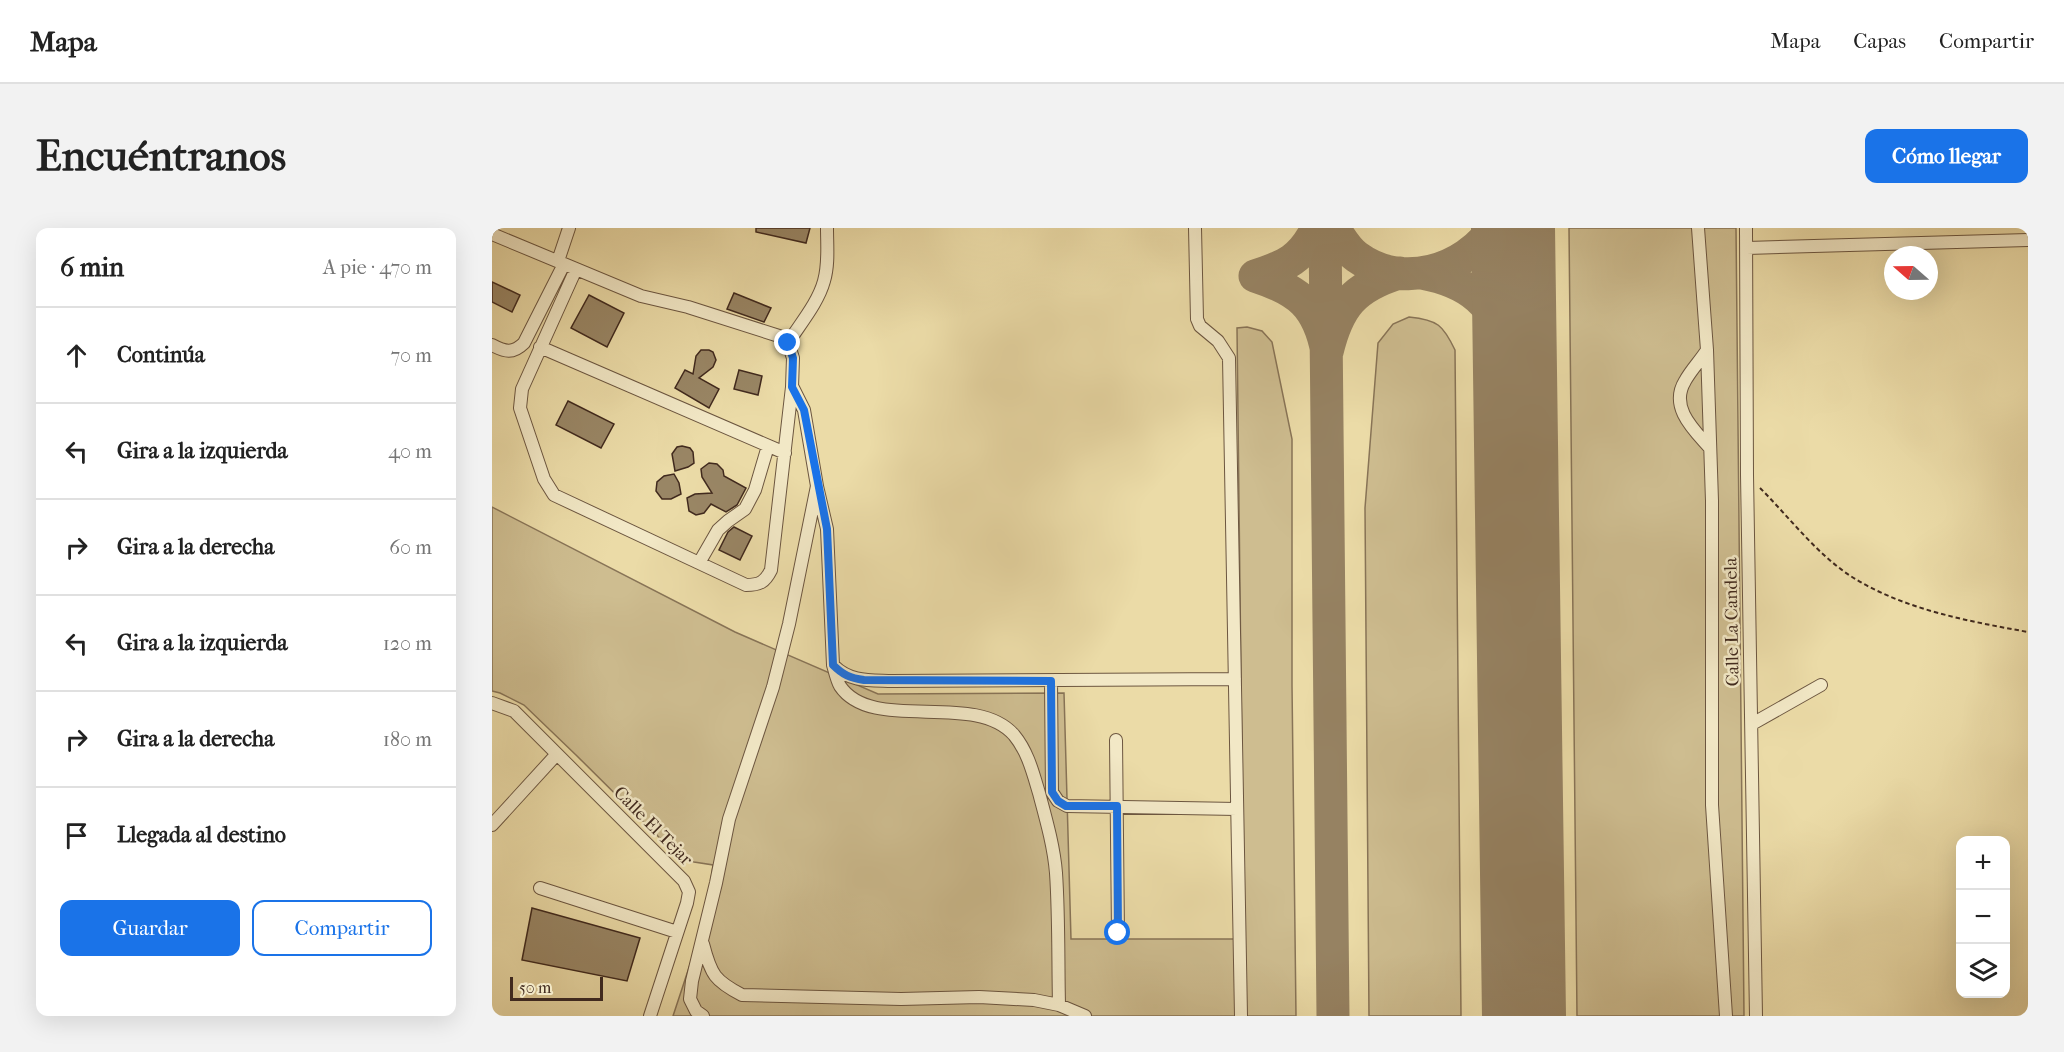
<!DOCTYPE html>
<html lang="es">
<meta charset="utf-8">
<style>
body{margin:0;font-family:"IM FELL French Canon",serif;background:#f2f2f2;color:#222}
.controls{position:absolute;right:18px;bottom:18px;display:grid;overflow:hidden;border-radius:12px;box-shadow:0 6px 24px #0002}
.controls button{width:54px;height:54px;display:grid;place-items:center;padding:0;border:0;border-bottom:2px solid #e0e0e0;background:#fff;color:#222;font:30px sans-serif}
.compass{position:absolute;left:1392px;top:18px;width:54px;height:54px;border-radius:50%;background:#fff;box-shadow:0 6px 24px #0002;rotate:290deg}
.scale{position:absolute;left:18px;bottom:15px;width:93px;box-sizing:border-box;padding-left:6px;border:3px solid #412a1e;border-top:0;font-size:16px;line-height:21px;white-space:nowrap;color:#412a1e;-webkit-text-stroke:4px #f2e8c6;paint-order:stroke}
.stop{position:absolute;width:18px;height:18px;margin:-14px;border:4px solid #1a73e8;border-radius:50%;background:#fff}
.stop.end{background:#1a73e8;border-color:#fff;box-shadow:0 2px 6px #0008}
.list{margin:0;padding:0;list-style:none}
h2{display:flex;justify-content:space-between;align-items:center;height:78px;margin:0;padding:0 24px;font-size:26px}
h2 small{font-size:20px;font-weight:400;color:#767676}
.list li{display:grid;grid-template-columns:39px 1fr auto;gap:18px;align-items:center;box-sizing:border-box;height:96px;padding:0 24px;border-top:2px solid #e0e0e0}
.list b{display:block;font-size:22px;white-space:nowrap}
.list em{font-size:20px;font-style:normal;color:#767676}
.actions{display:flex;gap:12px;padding:18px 24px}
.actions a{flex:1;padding:14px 0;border:2px solid #1a73e8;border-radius:12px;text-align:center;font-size:21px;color:#1a73e8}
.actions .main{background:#1a73e8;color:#fff}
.icon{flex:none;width:33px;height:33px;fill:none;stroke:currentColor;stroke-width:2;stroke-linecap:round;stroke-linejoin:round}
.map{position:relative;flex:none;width:1536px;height:788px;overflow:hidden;border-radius:12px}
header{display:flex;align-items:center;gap:36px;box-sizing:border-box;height:84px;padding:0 30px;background:#fff;border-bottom:2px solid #e0e0e0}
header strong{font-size:28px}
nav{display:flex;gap:33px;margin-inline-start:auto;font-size:21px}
.intro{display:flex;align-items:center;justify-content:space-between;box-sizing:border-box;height:144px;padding:0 36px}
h1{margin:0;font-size:42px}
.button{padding:15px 27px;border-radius:12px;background:#1a73e8;color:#fff;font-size:21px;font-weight:700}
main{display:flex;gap:36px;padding:0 36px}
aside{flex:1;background:#fff;border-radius:12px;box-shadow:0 6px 24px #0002}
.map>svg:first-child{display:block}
.green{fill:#cebd90;stroke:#887457;stroke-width:1.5}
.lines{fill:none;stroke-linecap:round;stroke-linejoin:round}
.taxiway{stroke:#968262;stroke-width:33}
.runway{stroke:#968262;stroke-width:84}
.building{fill:#998665;stroke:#412a1e;stroke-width:1.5}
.minor-casing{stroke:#6c5640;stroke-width:14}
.path{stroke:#412a1e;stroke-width:2;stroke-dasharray:4.5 3;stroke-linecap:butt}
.minor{stroke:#f2e8c6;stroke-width:12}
.route{stroke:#1a73e8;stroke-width:8}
.labels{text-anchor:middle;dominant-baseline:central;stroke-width:5;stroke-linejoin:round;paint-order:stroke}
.street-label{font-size:18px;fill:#412a1e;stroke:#f2e8c6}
</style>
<header>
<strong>Mapa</strong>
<nav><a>Mapa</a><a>Capas</a><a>Compartir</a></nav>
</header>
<div class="intro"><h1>Encuéntranos</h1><a class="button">Cómo llegar</a></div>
<main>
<aside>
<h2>6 min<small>A pie · 470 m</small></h2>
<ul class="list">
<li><svg class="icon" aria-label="ahead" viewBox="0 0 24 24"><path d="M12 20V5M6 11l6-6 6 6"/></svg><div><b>Continúa</b></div><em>70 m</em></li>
<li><svg class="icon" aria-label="left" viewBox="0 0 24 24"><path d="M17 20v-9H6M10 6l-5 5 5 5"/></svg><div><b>Gira a la izquierda</b></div><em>40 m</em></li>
<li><svg class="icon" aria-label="right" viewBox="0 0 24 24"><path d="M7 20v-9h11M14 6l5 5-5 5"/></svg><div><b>Gira a la derecha</b></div><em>60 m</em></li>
<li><svg class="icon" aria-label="left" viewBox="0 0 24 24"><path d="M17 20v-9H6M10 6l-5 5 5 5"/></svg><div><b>Gira a la izquierda</b></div><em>120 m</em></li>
<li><svg class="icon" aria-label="right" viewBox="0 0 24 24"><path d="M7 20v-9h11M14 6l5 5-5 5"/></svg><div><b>Gira a la derecha</b></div><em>180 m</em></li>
<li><svg class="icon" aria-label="arrive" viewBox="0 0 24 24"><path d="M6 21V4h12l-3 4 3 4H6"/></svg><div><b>Llegada al destino</b></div></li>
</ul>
<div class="actions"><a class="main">Guardar</a><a>Compartir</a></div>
</aside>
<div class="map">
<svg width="1536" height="788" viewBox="0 0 1536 788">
<rect width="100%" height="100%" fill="#ebdba7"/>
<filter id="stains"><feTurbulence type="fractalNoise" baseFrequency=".00333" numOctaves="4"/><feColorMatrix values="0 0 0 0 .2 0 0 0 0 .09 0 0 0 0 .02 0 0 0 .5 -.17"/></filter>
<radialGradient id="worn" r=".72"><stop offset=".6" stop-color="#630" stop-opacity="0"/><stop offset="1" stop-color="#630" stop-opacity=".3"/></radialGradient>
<path class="green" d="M1077 0H1244L1252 788H1085Z
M917 89C946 92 951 97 963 122L969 788H877L873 280 886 115 901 96Z
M755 99 770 103 780 114 800 211V457L804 788H181L214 688 221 637 202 634 185 627 84 527 32 477 8 465 0 463V279L243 404 386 466 572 465 579 711H752L745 100Z"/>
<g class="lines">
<path class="taxiway" d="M825 0C810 31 794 38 763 48 806 62 826 77 835 124 846 78 862 59 907 45
M833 0 841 788
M842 0C848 10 855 22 865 29 910 62 972 43 1002 0
M930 45C983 55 997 76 1022 120"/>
<path class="runway" d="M1021 0 1032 788"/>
</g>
<path class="building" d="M264 0H318L314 15 264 4Z
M0 54 28 67 20 84 0 74Z
M242 65 279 80 272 94 235 81Z
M97 67 132 85 115 119 79 100Z
M209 122H217L221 124 224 132 221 139 207 150 227 161 217 180 183 160 193 142 201 146 204 128Z
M247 142 270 148 266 167 242 161Z
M76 173 122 196 109 220 64 197Z
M190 218 198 220 201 224 202 235 196 239 183 243 180 226 185 219Z
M217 235 225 236 231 242 232 248 254 260 245 277 234 284 219 276 212 285 204 287 197 283 195 270 203 266 220 265 210 249 209 241Z
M182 246 187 255 189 266 179 271H170L164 263 165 254 172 248Z
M242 299 260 308 248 332 227 322 236 304Z
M40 680 148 710 135 753 30 732Z"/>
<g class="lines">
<g class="minor-casing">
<path id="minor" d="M703 0 705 91 708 98 726 113 737 130 749 788
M1206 0 1215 122 1220 273V577L1234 788
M1254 0 1255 247 1264 788
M0 6 149 68 196 79 287 108 296 115 301 130 300 159 279 342C273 354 268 357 254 357L62 267 52 251 28 180 30 161 84 41
M1255 20 1536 12
M66 33 77 0
M296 115C308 96 326 75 332 53 337 36 335 18 335 0
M0 117C13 124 21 126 32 115L72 36
M48 119 293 225
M1215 122C1208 133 1199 142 1193 153 1177 179 1202 202 1217 219
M325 258 335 301 341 437C343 444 345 453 348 458 380 506 483 462 522 507 536 524 541 545 547 565 554 591 562 619 564 645 567 689 566 734 567 777
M207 335 226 302 236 293 253 281 263 262 276 218
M342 438C358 454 378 452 400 453L743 451
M559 453 560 564 566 573 575 578 745 581
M0 475 22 483 192 653 197 664 195 675 158 788
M1260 496 1329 457
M624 512 626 705
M0 597 64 527
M48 660 185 704
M211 716C219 747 223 753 250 767L409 771 487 769 542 772 567 777 593 788
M211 788 204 783 198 771 200 753 224 655 237 591 281 459 297 396 325 258 312 182 301 160"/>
</g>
<path class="path" d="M1268 260C1297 289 1323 324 1357 347 1409 381 1475 393 1536 404"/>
<use href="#minor" class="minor"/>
</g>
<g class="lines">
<path class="route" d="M296 115 301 130 300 159 312 182 335 301 341 437C351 447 358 450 372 452L559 453 560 564 566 573 574 578H625L626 705"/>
</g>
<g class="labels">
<g class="street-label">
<text transform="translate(1240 394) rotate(-91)">Calle La Candela</text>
<text transform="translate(161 598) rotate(45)">Calle El Tejar</text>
</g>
</g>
<rect width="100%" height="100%" filter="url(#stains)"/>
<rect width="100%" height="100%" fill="url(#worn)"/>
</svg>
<div class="controls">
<button>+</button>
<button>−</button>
<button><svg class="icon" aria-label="layers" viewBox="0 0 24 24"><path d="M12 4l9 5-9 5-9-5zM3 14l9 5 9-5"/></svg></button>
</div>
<svg class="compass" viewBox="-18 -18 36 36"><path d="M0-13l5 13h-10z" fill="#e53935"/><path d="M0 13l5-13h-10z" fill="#767676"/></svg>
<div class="scale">50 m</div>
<div class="stop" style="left:626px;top:705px"></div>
<div class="stop end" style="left:296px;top:115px"></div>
</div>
</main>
